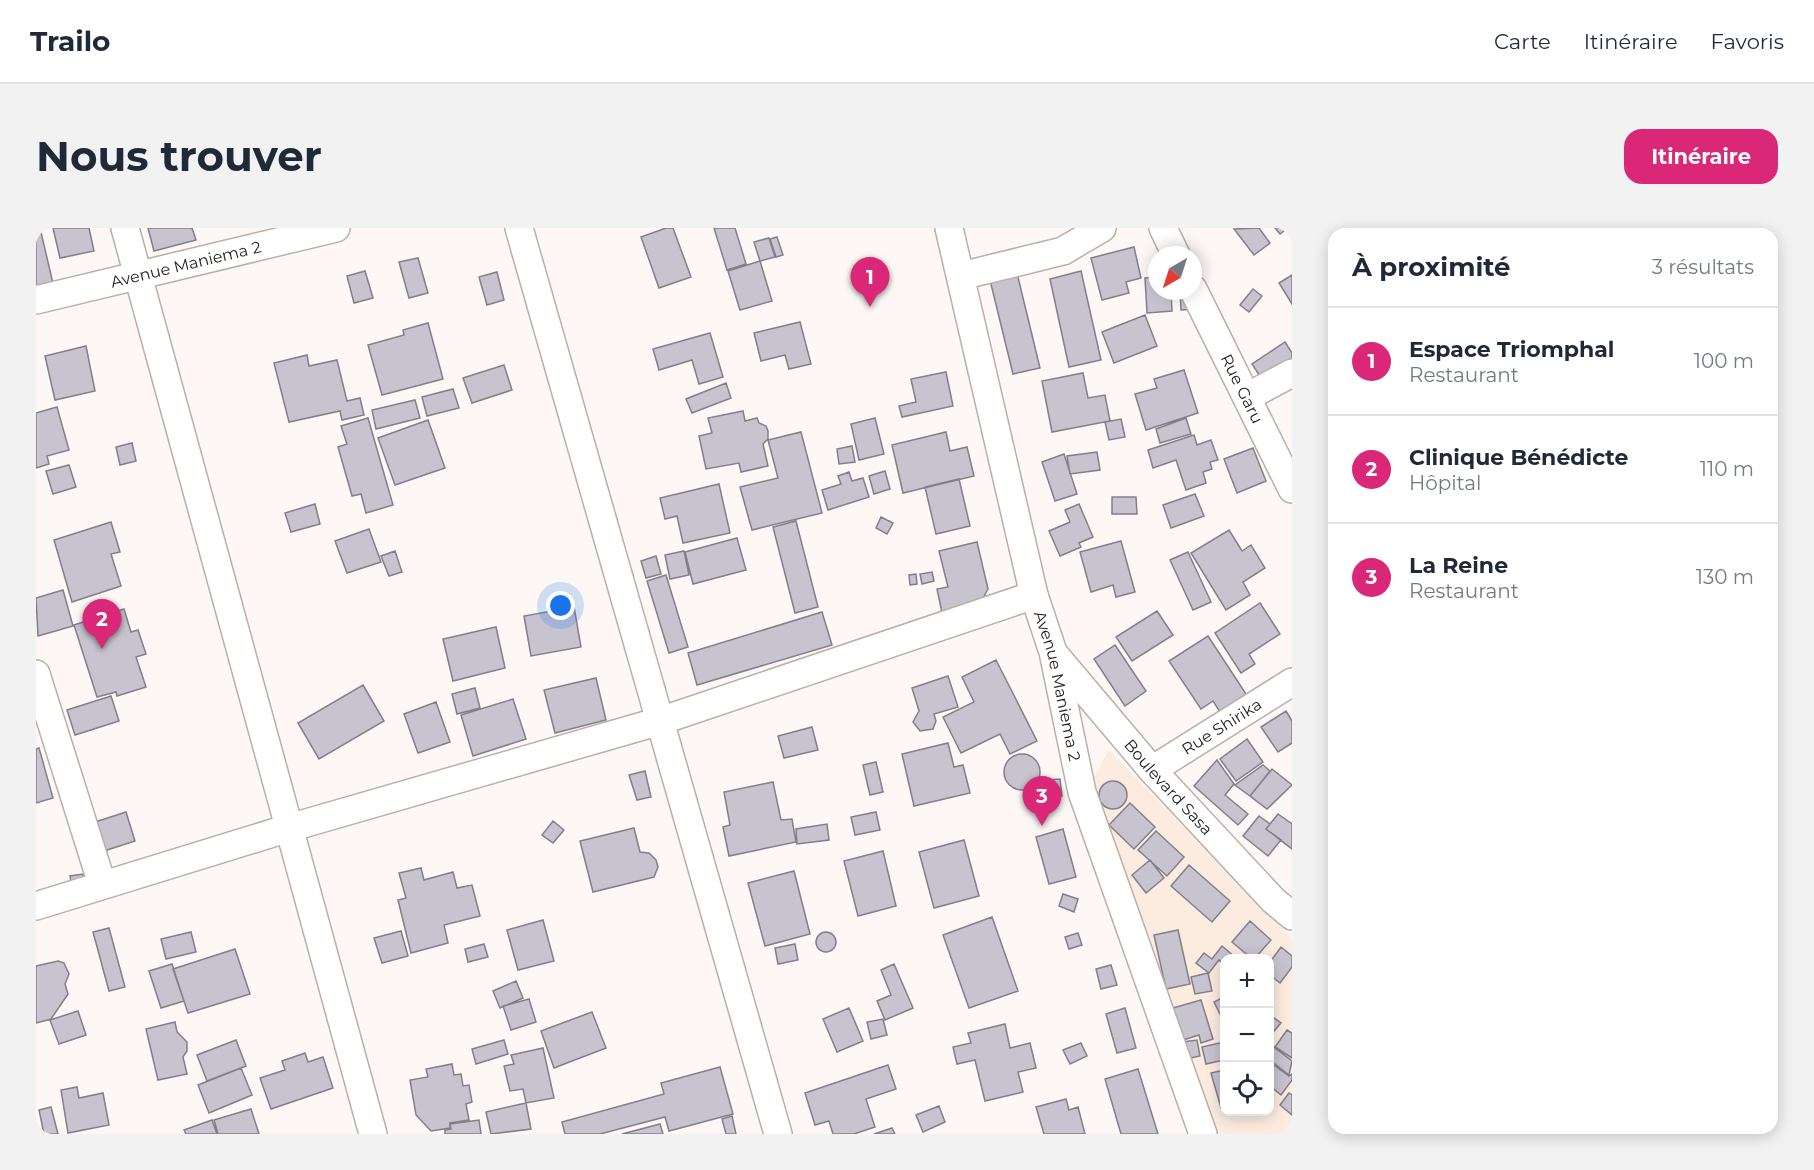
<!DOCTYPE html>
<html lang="fr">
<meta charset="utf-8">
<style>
body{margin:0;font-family:Montserrat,sans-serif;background:#f2f2f3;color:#1f2937}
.controls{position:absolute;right:18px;bottom:18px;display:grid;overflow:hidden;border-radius:12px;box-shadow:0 3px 15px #0003}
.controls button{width:54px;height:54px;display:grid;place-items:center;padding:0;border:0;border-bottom:2px solid #e0e1e3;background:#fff;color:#1f2937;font:30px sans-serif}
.compass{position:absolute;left:1112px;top:18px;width:54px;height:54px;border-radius:50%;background:#fff;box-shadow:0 3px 15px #0003;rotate:219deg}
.you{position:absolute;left:525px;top:378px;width:21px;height:21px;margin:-15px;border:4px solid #fff;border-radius:50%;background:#1a73e8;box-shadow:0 0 0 9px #1a73e833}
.badge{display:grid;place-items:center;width:39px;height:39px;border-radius:50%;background:#db2777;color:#fff;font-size:20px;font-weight:700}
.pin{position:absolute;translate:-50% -50px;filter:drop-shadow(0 2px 3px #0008)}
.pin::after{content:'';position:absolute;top:32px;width:21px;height:18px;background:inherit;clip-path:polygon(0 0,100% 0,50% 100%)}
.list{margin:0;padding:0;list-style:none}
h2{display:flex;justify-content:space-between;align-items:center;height:78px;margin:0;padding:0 24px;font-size:26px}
h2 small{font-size:20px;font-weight:400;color:#747a83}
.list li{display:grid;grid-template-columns:39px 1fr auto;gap:18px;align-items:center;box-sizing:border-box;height:108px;padding:0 24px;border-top:2px solid #e0e1e3}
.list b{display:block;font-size:22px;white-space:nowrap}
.list p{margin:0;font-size:20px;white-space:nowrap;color:#747a83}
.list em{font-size:20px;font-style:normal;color:#747a83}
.icon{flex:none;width:33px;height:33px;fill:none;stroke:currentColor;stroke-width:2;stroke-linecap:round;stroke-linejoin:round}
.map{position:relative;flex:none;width:1256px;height:906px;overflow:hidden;border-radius:18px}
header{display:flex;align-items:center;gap:36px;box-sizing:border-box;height:84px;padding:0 30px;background:#fff;border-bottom:2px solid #e0e1e3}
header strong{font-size:28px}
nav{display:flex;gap:33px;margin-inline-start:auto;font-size:21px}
.intro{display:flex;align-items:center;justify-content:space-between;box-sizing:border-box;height:144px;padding:0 36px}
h1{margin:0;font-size:42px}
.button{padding:15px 27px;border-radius:18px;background:#db2777;color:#fff;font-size:21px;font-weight:700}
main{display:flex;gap:36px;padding:0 36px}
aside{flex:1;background:#fff;border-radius:18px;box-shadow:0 3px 15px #0003}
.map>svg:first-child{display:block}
.commercial{fill:#fcece0;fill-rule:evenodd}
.building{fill:#c7c4d0;stroke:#827f8b;stroke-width:1.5}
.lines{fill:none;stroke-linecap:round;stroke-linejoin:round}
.minor-casing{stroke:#bbafa8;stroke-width:30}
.minor{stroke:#fff;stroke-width:27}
.labels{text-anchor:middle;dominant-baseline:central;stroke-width:5;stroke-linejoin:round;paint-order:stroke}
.street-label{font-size:16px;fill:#26211f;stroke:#fdf8f5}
</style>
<header>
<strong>Trailo</strong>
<nav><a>Carte</a><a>Itinéraire</a><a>Favoris</a></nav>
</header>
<div class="intro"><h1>Nous trouver</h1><a class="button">Itinéraire</a></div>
<main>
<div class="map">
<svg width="1256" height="906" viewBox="0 0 1256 906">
<rect width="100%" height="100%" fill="#fdf8f5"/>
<path class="commercial" d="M1073 522 1256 710V906H1179L1052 560ZM1188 730H1234V884H1188Z"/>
<path class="building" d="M0 0H4L19 64 0 68Z
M17 0H53L58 23 24 30Z
M112 0H156L160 12 118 23Z
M630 0H637L655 49 623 60 605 9Z
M678 0H699L710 36 691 42Z
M1223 0 1234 15 1218 27 1198 1Z
M1239 0H1252L1244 6Z
M741 9 747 27 740 29 734 11Z
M733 10 739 29 724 33 718 14Z
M1098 19 1105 50 1090 54 1093 65 1066 72 1055 30Z
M382 30 392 65 373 70 363 34Z
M724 33 736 73 704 82 692 43Z
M980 41 1004 140 977 146 953 48Z
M329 43 337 70 318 75 311 48Z
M1045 43 1065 132 1033 139 1014 51Z
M461 44 468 72 451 77 443 49Z
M1256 47V76L1243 55Z
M1121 49V63H1135L1136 83 1111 85 1109 50Z
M1217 61 1226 68 1213 84 1204 77Z
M1144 63H1157L1159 81 1145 82Z
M1109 87 1121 118 1078 135 1066 104Z
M764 94 775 136 753 141 749 127 725 133 718 105Z
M392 95 407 151 346 167 332 117 368 107 367 102Z
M674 105 687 149 663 156 656 132 623 142 617 121Z
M1249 114 1256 125V134L1227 153 1216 136Z
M50 118 59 163 19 172 9 128Z
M271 127 273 138 301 132 311 173 324 170 328 187 306 192 304 183 253 194 238 135Z
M468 137 476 162 436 175 427 150Z
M1148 142 1162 185 1110 202 1099 166 1121 160 1118 151Z
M910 144 917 178 866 189 863 178 880 174 875 151Z
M1047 145 1052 170 1069 167 1074 193 1016 204 1006 153Z
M690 155 695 170 656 185 650 171Z
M417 161 423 180 391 188 386 169Z
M379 172 384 190 340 201 336 182Z
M21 179 33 222 11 228 13 236 0 240V185Z
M707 183 709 193 721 190 723 195 730 198 732 203V211L727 216 732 238 705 244 703 235 670 241 663 208 676 205 672 190Z
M332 190 357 277 330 285 325 266 316 268 302 219 311 216 305 198Z
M839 190 848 226 823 232 815 196Z
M1150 190 1155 206 1124 215 1120 201Z
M1085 191 1089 209 1073 212 1069 194Z
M392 192 409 240 359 257 342 210Z
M765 204 786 285 716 302 704 259 742 250 732 212Z
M910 204 914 223 931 219 938 248 867 265 856 217Z
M1158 207 1161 217 1175 212 1182 232 1174 234 1176 241 1167 244 1170 255 1150 262 1140 232 1117 240 1112 222Z
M96 215 100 233 84 237 80 219Z
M816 218 819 234 803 236 801 221Z
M1217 220 1230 253 1201 265 1188 231Z
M1061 224 1064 242 1034 246 1031 228Z
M1028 226 1041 266 1019 273 1006 234Z
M33 237 40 259 17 266 10 243Z
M849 243 854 261 838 266 833 248Z
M813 244 816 253 827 250 833 269 792 282 786 262 805 256 802 248Z
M923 251 934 298 900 306 889 259Z
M683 256 694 305 647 315 641 288 629 291 624 270Z
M1159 266 1168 288 1135 300 1127 277Z
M1076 269H1100L1101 286H1076Z
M279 276 284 296 255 304 249 285Z
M1043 276 1057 309 1043 315 1045 319 1024 328 1013 303 1034 294 1029 282Z
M845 289 857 295 851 306 840 300Z
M760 293 782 379 759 385 737 299Z
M75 294 84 324 75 326 85 358 36 374 18 312Z
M333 301 345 334 311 345 299 313Z
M1193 302 1206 323 1215 317 1229 340 1207 354 1214 367 1190 382 1155 325Z
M701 310 710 342 657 356 649 324Z
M1085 313 1099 364 1080 369 1077 357 1055 364 1044 324Z
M941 314 952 361 941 381 907 389 901 361 912 359 903 323Z
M359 323 366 344 353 348 345 328Z
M648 323 653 347 634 351 629 327Z
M1152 324 1175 374 1157 382 1134 332Z
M620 328 625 346 610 350 605 333Z
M896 344 898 353 886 356 884 346Z
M880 346 881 356 874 357 873 347Z
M630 347 652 419 633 425 611 353Z
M27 362 37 398 2 408 0 370Z
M1224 375 1244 406 1213 426 1219 436 1205 445 1179 405Z
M538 379 545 419 495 428 488 388Z
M88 381 95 404 102 402 110 426 100 429 110 459 81 468 80 464 61 469 38 397Z
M1121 383 1137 407 1096 433 1080 409Z
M786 384 796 417 661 457 652 425Z
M460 399 469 440 417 453 407 411Z
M1172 408 1212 469 1186 487 1177 473 1165 481 1133 433Z
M1079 417 1110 463 1089 478 1058 431Z
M960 432 1001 513 974 526 964 506 925 525 907 489 938 474 926 449Z
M912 448 922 479 898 486 900 493 897 501 884 503 877 494 883 483 876 460Z
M560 450 570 492 519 505 508 462Z
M327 457 348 493 283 531 262 495Z
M439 460 444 480 421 486 416 466Z
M75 468 83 493 39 507 31 482Z
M477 471 490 511 437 528 425 487Z
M400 474 414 514 382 525 368 486Z
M1250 483 1256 493V515L1242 524 1225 499Z
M776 499 782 522 748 530 742 508Z
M1211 511 1227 534 1200 553 1184 531Z
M912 515 918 539 927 537 934 565 878 578 866 526Z
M3 520 17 570 0 575V521Z
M968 544a18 18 0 1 1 36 0a18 18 0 1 1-36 0Z
M1181 532 1198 556 1189 567 1212 586 1202 597 1158 558Z
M840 534 847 564 834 567 827 537Z
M1227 537 1234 543 1214 568 1199 557Z
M1236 541 1256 557 1231 581 1214 568Z
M609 543 615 569 601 572 593 547Z
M1024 551 1026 568 1013 569 1011 552Z
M1063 567a14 14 0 1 1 28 0a14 14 0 1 1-28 0Z
M737 554 745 592 756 591 760 614 693 628 687 599 694 597 688 564Z
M1094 575 1119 599 1098 621 1073 597Z
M90 584 99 613 65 624 56 595Z
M840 584 844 602 819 607 815 589Z
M1242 586 1256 596V621L1230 601Z
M1223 588 1234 596 1230 601 1245 612 1232 628 1207 608Z
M517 593 528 602 517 615 506 607Z
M791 596 793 612 761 616 760 601Z
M598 600 604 624 613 625 620 632 622 639 618 649 557 664 544 613Z
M1027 601 1040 649 1013 656 1000 609Z
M1120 603 1148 629 1131 648 1102 622Z
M928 612 943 668 898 680 883 624Z
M847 623 860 678 822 688 808 633Z
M1114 632 1128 650 1110 665 1096 647Z
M1153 637 1194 673 1176 694 1135 658Z
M385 640 388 652 417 644 421 660 436 657 444 688 408 697 412 715 375 725 362 672 370 670 363 645Z
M758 643 774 706 729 718 712 655Z
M47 646 49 659 36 661 34 648Z
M1027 666 1042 671 1038 684 1023 678Z
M956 689 982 763 933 780 907 707Z
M507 692 518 733 482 742 471 702Z
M1214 693 1235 712 1219 730H1215L1196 714Z
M73 700 89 759 73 763 57 704Z
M1142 702 1154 756 1130 761 1118 707Z
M365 703 372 728 346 735 338 710Z
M155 704 160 724 130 731 125 711Z
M780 714a10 10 0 1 1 20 0a10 10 0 1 1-20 0Z
M1042 705 1046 717 1033 721 1029 709Z
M448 716 452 729 432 734 429 721Z
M759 716 762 732 742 736 739 720Z
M1186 718 1199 729 1198 730H1188V737L1183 732 1173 745 1160 735 1168 725 1176 731Z
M1245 719 1256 728V739L1244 755 1234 747V734Z
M199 721 214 766 152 785 137 741Z
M22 733 28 735 33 746 29 756 32 766 15 791 0 795V738Z
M136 736 148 773 125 780 113 743Z
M858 736 877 780 849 792 841 773 855 767 845 742Z
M1075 737 1081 757 1065 761 1060 741Z
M1172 745 1176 763 1159 766 1155 749Z
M480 753 487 770 464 780 457 763Z
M1188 769V794L1178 774Z
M493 771 500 794 475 802 467 778Z
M1165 772 1177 811 1165 815 1163 807 1147 812 1137 780Z
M813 780 827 813 801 824 787 791Z
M1089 780 1100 820 1081 825 1070 786Z
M42 783 50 807 23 816 14 792Z
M556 784 570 820 518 840 505 803Z
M1234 787 1245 795 1234 808Z
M847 791 851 807 835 811 831 794Z
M139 794 141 804 151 814V823L147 829 151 846 122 852 110 801Z
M969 796 974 820 994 815 1000 840 982 844 987 864 949 873 939 832 921 836 917 819 935 815 932 805Z
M1251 802 1256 805V830L1239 819Z
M200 812 210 838 171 853 161 827Z
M468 812 472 826 440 836 436 821Z
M1161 812 1164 828 1150 831 1147 814Z
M1188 814V832L1170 836 1166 819Z
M1045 815 1051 828 1034 836 1027 822Z
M1234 816 1256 833 1253 847 1234 832Z
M507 820 518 870 490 875 487 861 474 863 468 838 478 836 475 827Z
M269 825 272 834 287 829 297 860 235 881 224 850 249 842 246 833Z
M1235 835 1253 848 1256 846V852L1245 867 1234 858Z
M416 836 418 847 425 846 427 858 433 857 436 874 430 876 433 892 414 895V900L395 903 380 887 374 852 392 849 390 841Z
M852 837 860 861 830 871 839 899 818 906H797L793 893 779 897 769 865Z
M684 839 697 886 633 903 629 889 564 906H529L526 894 628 866 625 855Z
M205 840 216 867 173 885 162 857Z
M1102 841 1122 906H1085L1069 851Z
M1188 842V879L1185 880 1175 845Z
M41 859 43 870 67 865 73 897 32 905 25 862Z
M1253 865 1256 867V887L1244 877Z
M1030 871 1033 882 1042 879 1049 906H1008L1000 879Z
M490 875 495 901 455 906 450 884Z
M903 878 909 894 887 904 880 887Z
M15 879 22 906H8L3 882Z
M215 881 223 906H182L178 892Z
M696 888 700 906H690L686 891Z
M176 892 181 906H150L148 902Z
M443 892 445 906H409V902L415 901 414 896Z
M624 896 627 906H586Z
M856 900 859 906H838Z"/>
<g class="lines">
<g class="minor-casing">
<g id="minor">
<path d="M89 0 337 906"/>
<path id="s1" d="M913 0 998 367 1017 424 1046 564 1167 906"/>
<path d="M1127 0 1140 27"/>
<path d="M925 48 1027 23 1066 0"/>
<path id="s2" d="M1157 61 1256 261"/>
<path id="s3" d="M0 72 300 0"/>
<path d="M1211 169 1256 145"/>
<path id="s4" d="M1019 427 1116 542 1237 672 1256 688"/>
<path d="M0 446 66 656"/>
<path id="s5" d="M1116 542 1256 454"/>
<path d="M0 678 253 600 624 493 483 0"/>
<path d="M742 906 624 493 998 367"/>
</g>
</g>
<use href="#minor" class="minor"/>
</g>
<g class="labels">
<g class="street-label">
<text stroke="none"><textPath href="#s3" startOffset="154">Avenue Maniema 2</textPath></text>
<text stroke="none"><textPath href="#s2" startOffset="111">Rue Garu</textPath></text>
<text stroke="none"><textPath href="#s1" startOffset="471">Avenue Maniema 2</textPath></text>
<text stroke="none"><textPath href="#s5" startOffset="82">Rue Shirika</textPath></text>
<text stroke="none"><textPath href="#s4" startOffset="174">Boulevard Sasa</textPath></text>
</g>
</g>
</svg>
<div class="controls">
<button>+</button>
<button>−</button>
<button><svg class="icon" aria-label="locate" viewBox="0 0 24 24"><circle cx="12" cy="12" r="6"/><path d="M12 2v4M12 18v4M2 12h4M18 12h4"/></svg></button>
</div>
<svg class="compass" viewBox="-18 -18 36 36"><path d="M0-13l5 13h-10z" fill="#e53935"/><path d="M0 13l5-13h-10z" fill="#747a83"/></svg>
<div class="you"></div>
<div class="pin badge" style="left:834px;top:79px">1</div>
<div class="pin badge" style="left:66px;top:421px">2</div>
<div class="pin badge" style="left:1006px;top:598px">3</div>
</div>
<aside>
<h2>À proximité<small>3 résultats</small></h2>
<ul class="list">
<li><span class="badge">1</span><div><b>Espace Triomphal</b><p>Restaurant</p></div><em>100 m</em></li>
<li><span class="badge">2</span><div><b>Clinique Bénédicte</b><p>Hôpital</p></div><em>110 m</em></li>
<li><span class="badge">3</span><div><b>La Reine</b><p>Restaurant</p></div><em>130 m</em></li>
</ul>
</aside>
</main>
